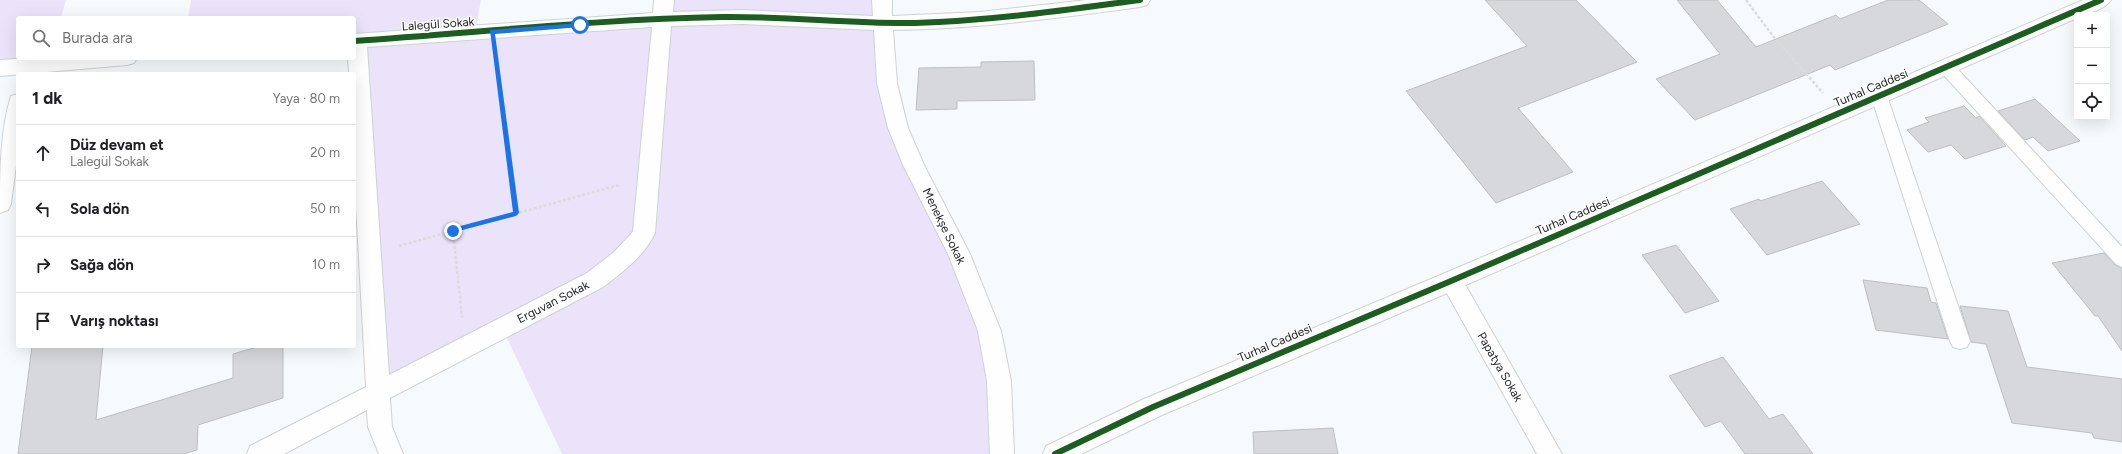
<!DOCTYPE html>
<html lang="tr">
<meta charset="utf-8">
<style>
body{margin:0;font-family:Figtree,sans-serif;background:#f6f6f6;color:#202124}
.controls{position:absolute;right:12px;top:12px;display:grid;overflow:hidden;border-radius:4px;box-shadow:0 4px 16px #0002}
.controls button{width:36px;height:36px;display:grid;place-items:center;padding:0;border:0;border-bottom:1px solid #e0e0e0;background:#fff;color:#202124;font:20px sans-serif}
.stop{position:absolute;width:12px;height:12px;margin:-9px;border:3px solid #1a73e8;border-radius:50%;background:#fff}
.stop.end{background:#1a73e8;border-color:#fff;box-shadow:0 1px 4px #0008}
.list{margin:0;padding:0;list-style:none}
h2{display:flex;justify-content:space-between;align-items:center;height:52px;margin:0;padding:0 16px;font-size:17px}
h2 small{font-size:13px;font-weight:400;color:#757577}
.list li{display:grid;grid-template-columns:26px 1fr auto;gap:12px;align-items:center;box-sizing:border-box;height:56px;padding:0 16px;border-top:1px solid #e0e0e0}
.list b{display:block;font-size:15px;white-space:nowrap}
.list p{margin:0;font-size:13px;white-space:nowrap;color:#757577}
.list em{font-size:13px;font-style:normal;color:#757577}
.icon{flex:none;width:22px;height:22px;fill:none;stroke:currentColor;stroke-width:2;stroke-linecap:round;stroke-linejoin:round}
.map{position:relative;flex:none;width:2122px;height:454px;overflow:hidden}
.search{position:absolute;background:#fff;box-shadow:0 4px 16px #0002;left:16px;top:16px;width:340px;height:44px;display:flex;align-items:center;gap:10px;box-sizing:border-box;padding:0 14px;border-radius:4px;color:#757577;font-size:15px}
.panel{position:absolute;background:#fff;box-shadow:0 4px 16px #0002;left:16px;top:72px;width:340px;height:276px;border-radius:4px}
.map>svg:first-child{display:block}
.green{fill:#eae3fa}
.building{fill:#d7d8db;stroke:#bdbec0}
.lines{fill:none;stroke-linecap:round;stroke-linejoin:round}
.service-casing{stroke:#cfd1d3;stroke-width:2}
.minor-casing{stroke:#cfd1d3;stroke-width:2}
.tertiary-casing{stroke:#cfd1d3;stroke-width:2}
.path{stroke:#dbdbdd;stroke-width:2.5;stroke-dasharray:3 2;stroke-linecap:butt}
.service{fill:#fefeff;fill-rule:evenodd}
.minor{fill:#fefeff;fill-rule:evenodd}
.tertiary{fill:#fefeff;fill-rule:evenodd}
.cycleway-casing{stroke:#fff;stroke-width:8}
.cycleway{stroke:#1b5e20;stroke-width:6}
.route{fill:#1a73e8}
.labels{text-anchor:middle;dominant-baseline:central;stroke-width:3;stroke-linejoin:round;paint-order:stroke}
.street-label{font-size:12px;fill:#242528;stroke:#fff}
</style>
<div class="map">
<svg width="2122" height="454" viewBox="0 0 2122 454">
<rect width="100%" height="100%" fill="#f7fafd"/>
<path class="green" d="M0 0H66L61 18H18V58H49L0 68Z
M191 0H481L475 32 662 19 664 0H882L888 90 975 293 1002 454H562L502 328 378 393 354 18H188Z"/>
<path class="building" d="M1485 0H1576L1637 62 1518 108 1573 172 1496 203 1406 91 1527 46Z
M1677 0H1717L1756 47 1836 15 1840 19 1888 0H1919L1948 24 1835 70 1830 65 1695 120 1656 79 1720 54Z
M1034 61 1035 100 957 101V109L916 110 919 68 981 67V62Z
M2035 99 2080 141 2048 151 2033 137 2025 140 1998 111Z
M1964 106 1976 118 1979 116 2006 146 1965 159 1951 145 1928 152 1907 130 1929 122 1925 118Z
M1822 181 1860 224 1767 255 1730 209 1759 199 1760 201Z
M1676 245 1719 301 1685 313 1642 255Z
M2104 253 2115 265 2122 268V351L2098 316H2095L2052 263Z
M1863 280 1927 288 1931 302 1936 303 1948 339 1876 330Z
M1960 306 2008 311 2027 367 2122 379V442L2094 438 2092 433 2012 423 1986 344 1971 342Z
M32 346H103L96 420 233 378V354L260 346H283V398L198 425 197 450 183 454H18Z
M1723 357 1769 419 1783 414 1813 454H1745L1721 421 1705 427 1669 376Z
M1333 428 1338 454H1254L1253 432Z"/>
<g class="lines">
<g class="service-casing">
<path id="service" d="M1946 61 1952 63 2122 247V267L2116 264 1940 71 1938 67 1940 63Z
M1879 90 1885 92 1887 96 1970 341 1967 347 1960 349 1953 347 1950 341 1871 96 1873 92Z"/>
</g>
<g class="minor-casing">
<path id="minor" d="M654 0H674L673 12 742 10 873 16 872 0H892V16L980 12 1087 0H1150L1147 5 1140 7C1058 18 976 29 893 30L897 83 908 128 924 165 970 254 1001 331 1011 381 1014 454H990L987 381 978 331 948 254 903 165 888 128 877 83 874 30 742 24 671 26 655 233C644 256 623 272 603 287L390 398 392 427 403 454H379L368 427 367 410 284 454H247L250 446 366 387 354 169V74H349L348 58H354V34L653 13ZM652 27 633 231 631 234 614 252 587 273 389 375 367 47Z
M32 58H137L134 63 127 65 0 76V60Z
M18 94V150L11 204 8 210 0 213C0 176 0 130 11 96Z
M1451 271 1459 274 1562 454H1537L1440 281 1443 274Z"/>
</g>
<g class="tertiary-casing">
<path id="tertiary" d="M2083 0H2111C2105 9 2088 15 2077 15V18L1459 288 1162 415 1081 454H1043L1046 446 1144 399 1443 274Z"/>
</g>
<path class="path" d="M1746 0 1773 36 1823 93
M495 55 516 213
M453 231 462 318
M399 246 619 185"/>
<use href="#service" class="service"/>
<use href="#minor" class="minor"/>
<use href="#tertiary" class="tertiary"/>
<g class="cycleway-casing">
<path id="cycleway" d="M354 41C476 33 599 19 722 17 786 16 851 24 915 23 991 21 1065 10 1140 0
M1055 454 1153 407 1451 281 2101 0"/>
</g>
<use href="#cycleway" class="cycleway"/>
</g>
<path class="route" d="M580 23 583 25 580 27 495 34 519 213 516 216 451 233V229L453 228 513 212 490 30Z"/>
<g class="labels">
<g class="street-label">
<text transform="translate(438 24) rotate(-4)">Lalegül Sokak</text>
<text transform="translate(1871 88) rotate(-23)">Turhal Caddesi</text>
<text transform="translate(1573 216) rotate(-23)">Turhal Caddesi</text>
<text transform="translate(944 226) rotate(64)">Menekşe Sokak</text>
<text transform="translate(553 302) rotate(-27)">Erguvan Sokak</text>
<text transform="translate(1275 343) rotate(-23)">Turhal Caddesi</text>
<text transform="translate(1500 367) rotate(60)">Papatya Sokak</text>
</g>
</g>
</svg>
<div class="controls">
<button>+</button>
<button>−</button>
<button><svg class="icon" aria-label="locate" viewBox="0 0 24 24"><circle cx="12" cy="12" r="6"/><path d="M12 2v4M12 18v4M2 12h4M18 12h4"/></svg></button>
</div>
<div class="stop" style="left:580px;top:25px"></div>
<div class="stop end" style="left:453px;top:231px"></div>
<div class="search"><svg class="icon" aria-label="search" viewBox="0 0 24 24"><circle cx="10" cy="10" r="6"/><path d="M15 15l6 6"/></svg>Burada ara</div>
<section class="panel">
<h2>1 dk<small>Yaya · 80 m</small></h2>
<ul class="list">
<li><svg class="icon" aria-label="ahead" viewBox="0 0 24 24"><path d="M12 20V5M6 11l6-6 6 6"/></svg><div><b>Düz devam et</b><p>Lalegül Sokak</p></div><em>20 m</em></li>
<li><svg class="icon" aria-label="left" viewBox="0 0 24 24"><path d="M17 20v-9H6M10 6l-5 5 5 5"/></svg><div><b>Sola dön</b></div><em>50 m</em></li>
<li><svg class="icon" aria-label="right" viewBox="0 0 24 24"><path d="M7 20v-9h11M14 6l5 5-5 5"/></svg><div><b>Sağa dön</b></div><em>10 m</em></li>
<li><svg class="icon" aria-label="arrive" viewBox="0 0 24 24"><path d="M6 21V4h12l-3 4 3 4H6"/></svg><div><b>Varış noktası</b></div></li>
</ul>
</section>
</div>
